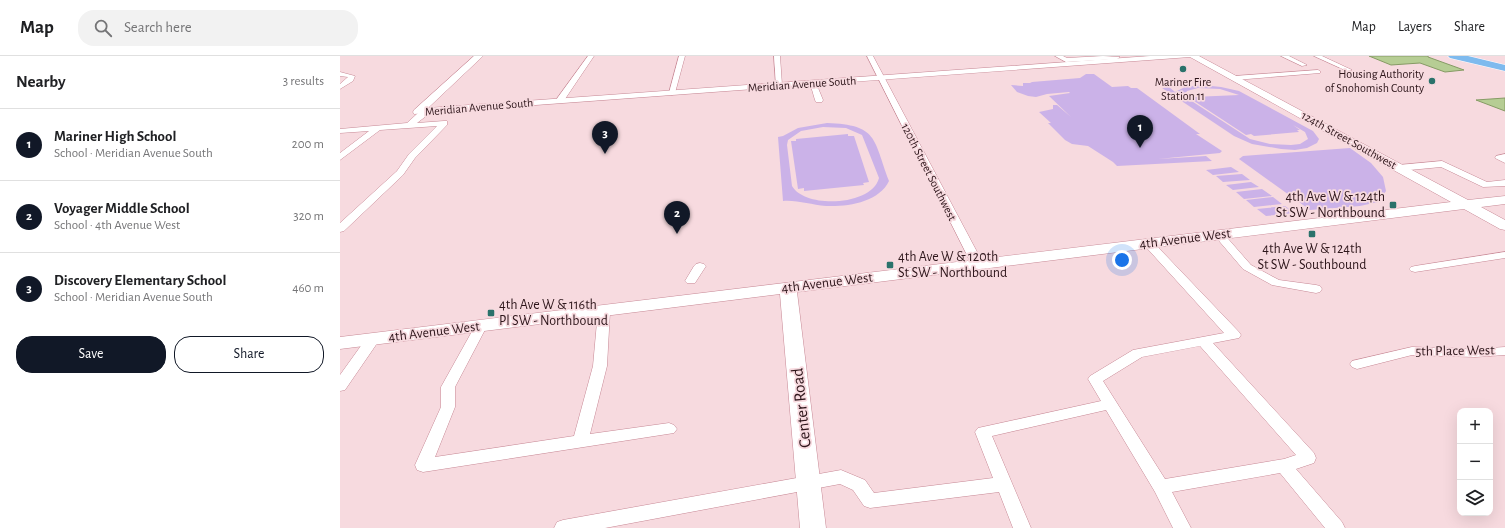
<!DOCTYPE html>
<meta charset="utf-8">
<style>
body{margin:0;font-family:"Alegreya Sans",sans-serif;background:#f2f2f2;color:#202124}
.controls{position:absolute;right:12px;bottom:12px;display:grid;overflow:hidden;border-radius:8px;box-shadow:0 4px 16px #0002}
.controls button{width:36px;height:36px;display:grid;place-items:center;padding:0;border:0;border-bottom:1px solid #e0e0e0;background:#fff;color:#202124;font:20px sans-serif}
.you{position:absolute;left:782px;top:204px;width:14px;height:14px;margin:-10px;border:3px solid #fff;border-radius:50%;background:#1a73e8;box-shadow:0 0 0 6px #1a73e833}
.badge{display:grid;place-items:center;width:26px;height:26px;border-radius:50%;background:#111827;color:#fff;font-size:13px;font-weight:700}
.pin{position:absolute;translate:-50% -33px;filter:drop-shadow(0 1px 2px #0008)}
.pin::after{content:'';position:absolute;top:21px;width:14px;height:12px;background:inherit;clip-path:polygon(0 0,100% 0,50% 100%)}
.list{margin:0;padding:0;list-style:none}
h2{display:flex;justify-content:space-between;align-items:center;height:52px;margin:0;padding:0 16px;font-size:17px}
h2 small{font-size:13px;font-weight:400;color:#757577}
.list li{display:grid;grid-template-columns:26px 1fr auto;gap:12px;align-items:center;box-sizing:border-box;height:72px;padding:0 16px;border-top:1px solid #e0e0e0}
.list b{display:block;font-size:15px;white-space:nowrap}
.list p{margin:0;font-size:13px;white-space:nowrap;color:#757577}
.list em{font-size:13px;font-style:normal;color:#757577}
.actions{display:flex;gap:8px;padding:12px 16px}
.actions a{flex:1;padding:9px 0;border:1px solid #111827;border-radius:16px;text-align:center;font-size:14px;color:#111827}
.actions .main{background:#111827;color:#fff}
.icon{flex:none;width:22px;height:22px;fill:none;stroke:currentColor;stroke-width:2;stroke-linecap:round;stroke-linejoin:round}
.map{position:relative;flex:none;width:1165px;height:472px;overflow:hidden}
header{display:flex;align-items:center;gap:24px;box-sizing:border-box;height:56px;padding:0 20px;background:#fff;border-bottom:1px solid #e0e0e0}
header strong{font-size:19px}
nav{display:flex;gap:22px;margin-inline-start:auto;font-size:14px}
.search{width:280px;height:36px;background:#f2f2f2;display:flex;align-items:center;gap:10px;box-sizing:border-box;padding:0 14px;border-radius:16px;color:#757577;font-size:15px}
main{display:flex}
aside{flex:1;background:#fff}
.map>svg:first-child{display:block}
.green{fill:#cbb2e8;fill-rule:evenodd}
.building{fill:#b6cd94;stroke:#869b65}
.lines{fill:none;stroke-linecap:round;stroke-linejoin:round}
.street-casing{stroke:#c78895;stroke-width:1}
.secondary-casing{stroke:#c78895;stroke-width:1}
.highway-casing{stroke:#fff;stroke-width:1}
.street{fill:#fff;fill-rule:evenodd}
.secondary{fill:#fff;fill-rule:evenodd}
.highway{fill:#7ebaee;fill-rule:evenodd}
.poi-dot{fill:#2a726b;stroke:#f7dadf;stroke-width:1.5}
.labels{text-anchor:middle;dominant-baseline:central;stroke-width:3.5;stroke-linejoin:round;paint-order:stroke}
.far-poi-label{font-size:12px;fill:#2e161b;stroke:#f7dadf;text-anchor:end}
.far-street-label{font-size:12px;fill:#2e161b;stroke:#f7dadf}
.poi-label{font-size:14px;fill:#2e161b;stroke:#f7dadf;text-anchor:start}
.street-label{font-size:14px;fill:#2e161b;stroke:#f7dadf}
.near-street-label{font-size:17px;fill:#2e161b;stroke:#f7dadf}
</style>
<header>
<strong>Map</strong>
<div class="search"><svg class="icon" aria-label="search" viewBox="0 0 24 24"><circle cx="10" cy="10" r="6"/><path d="M15 15l6 6"/></svg>Search here</div>
<nav><a>Map</a><a>Layers</a><a>Share</a></nav>
</header>
<main>
<aside>
<h2>Nearby<small>3 results</small></h2>
<ul class="list">
<li><span class="badge">1</span><div><b>Mariner High School</b><p>School · Meridian Avenue South</p></div><em>200 m</em></li>
<li><span class="badge">2</span><div><b>Voyager Middle School</b><p>School · 4th Avenue West</p></div><em>320 m</em></li>
<li><span class="badge">3</span><div><b>Discovery Elementary School</b><p>School · Meridian Avenue South</p></div><em>460 m</em></li>
</ul>
<div class="actions"><a class="main">Save</a><a>Share</a></div>
</aside>
<div class="map">
<svg width="1165" height="472" viewBox="0 0 1165 472">
<rect width="100%" height="100%" fill="#f7dadf"/>
<path class="green" d="M746 18H754L772 31 788 30 791 32H797L860 78H856L882 95 880 97 818 103 866 100 872 105 777 110 773 106 748 90 732 88 725 84 708 67H711L699 56 713 53V49H717L731 61 709 40 730 37 729 36 707 38 696 41 688 40 677 36 671 29 683 30V27H690L692 26 740 22Z
M862 29 881 31 899 35 973 75 979 83 977 87 967 92 955 94 941 93 912 88 894 80 822 32 829 31 835 36 845 31ZM858 32 880 33 899 39 853 41 855 43H851L906 79 911 78 914 80 959 76 957 74H960L953 69 965 76 968 83 960 88 951 89 930 88 910 83 844 40 847 35Z
M487 67C538 69 533 82 549 125 539 146 508 151 486 150 471 149 458 144 443 145L438 81 443 80 458 72ZM483 71 506 72 522 79 539 122C532 150 465 153 452 130L447 89 448 84 461 75Z
M508 78V80H514L529 126 523 127 524 129 464 135V132L458 133 451 85H456V83Z
M1010 92 1031 107 1043 121 1046 135 1038 146 1020 150 970 154 899 103 903 100Z
M891 111 899 116 873 119 866 114Z
M902 118 910 124 883 126 876 120Z
M911 126 919 131 893 134 886 129Z
M922 133 932 140 904 143 896 136Z
M933 141 942 148 914 151 906 144Z
M945 150 955 157 926 160 917 153Z"/>
<path class="building" d="M1029 0H1088V1L1124 14 1105 16 1080 7 1051 9Z
M1165 42V55L1136 44Z"/>
<g class="lines">
<g class="street-casing">
<path id="street" d="M248 0H254L223 46H217L216 44Z
M339 0H345L335 37 332 39 329 37Z
M434 0H440L442 29 439 31 436 29Z
M527 0H533L644 209 642 211H634L632 209Z
M715 0H723L727 2 763 0 780 1 777 3 726 6Z
M941 0H949L967 9 962 10Z
M974 0H982L1012 14 1007 15Z
M978 14 980 15V17L895 24 892 22 895 20Z
M0 16 15 20 13 25 0 33V28L8 21 0 20Z
M473 25 476 27 483 44 482 46H476L475 44 470 27Z
M87 52H90L94 54 77 67 104 65H107V69L75 102 63 119 4 175 0 176V167L57 115 69 98 97 70 40 74 0 104V97L29 75 0 77V73L67 67 78 57Z
M1165 98V107L1155 102 1156 100Z
M1102 105 1147 126 1165 124V130L1143 131 1101 111 1059 115 1055 112 1059 109Z
M879 176 883 177 911 209 939 224 976 229 980 230 982 233 980 236 976 237 932 229 903 213 874 179Z
M809 185 813 186 899 276 901 279 899 282 873 287 974 397 976 402 974 407 956 413 1002 466 1005 472H985L940 417 832 436 851 472H833L815 436 766 354 652 380 691 472H673L659 436 530 452 524 450 513 434 500 428 265 472H214L217 466 223 464 501 414 525 424 534 437 653 422 635 376 638 372 761 345 748 323 750 320 793 294 884 277 805 190 804 188ZM860 290 956 399 944 403 825 423 763 325 802 301Z
M1165 196V202L1075 216 1071 215 1069 213 1071 211 1075 210Z
M360 207 364 208 366 210 355 227H347L345 225 354 210 356 208Z
M264 251 268 252 270 255 267 310 250 378 329 367 334 369 337 373 334 377 83 416 77 414 75 409 101 351V331L135 270 136 267H146L147 270 115 331V351L95 401 234 380 253 310 258 255 260 252Z
M33 279 38 280 40 283 5 334 0 335V319L28 280Z
M1072 291 1135 293 1165 291V299L1135 301 1072 299 1017 313 1012 311 1010 308 1012 305Z"/>
</g>
<g class="secondary-casing">
<path id="secondary" d="M134 0H143L88 52 810 0H859L1128 144 1165 140V148L1141 151 1165 164V174L1160 173 1124 153 457 236 486 472H460L440 238 0 293V281L1111 146 850 1 74 58 73 56 74 54Z"/>
</g>
<g class="highway-casing">
<path id="highway" d="M1108 0H1128L1165 9V15L1110 2Z"/>
</g>
<use href="#street" class="street"/>
<use href="#secondary" class="secondary"/>
<use href="#highway" class="highway"/>
</g>
<g class="poi-dot">
<circle cx="843" cy="13" r="4"/>
<circle cx="1092" cy="25" r="4"/>
<rect x="1049" y="145" width="8" height="8" rx="2"/>
<rect x="968" y="174" width="8" height="8" rx="2"/>
<rect x="546" y="205" width="8" height="8" rx="2"/>
<rect x="147" y="253" width="8" height="8" rx="2"/>
</g>
<g class="labels">
<g class="far-poi-label">
<text x="1084" y="18">Housing Authority<tspan x="1084" dy="14">of Snohomish County</tspan></text>
<text x="843" y="26" text-anchor="middle">Mariner Fire<tspan x="843" dy="14">Station 11</tspan></text>
</g>
<g class="far-street-label">
<text transform="translate(462 28) rotate(-4)">Meridian Avenue South</text>
<text transform="translate(139 51) rotate(-5)">Meridian Avenue South</text>
<text transform="translate(1009 84) rotate(29)">124th Street Southwest</text>
<text transform="translate(589 116) rotate(63)">120th Street Southwest</text>
</g>
<g class="poi-label">
<text x="1045" y="141" text-anchor="end">4th Ave W &amp; 124th<tspan x="1045" dy="16">St SW - Northbound</tspan></text>
<text x="972" y="193" text-anchor="middle">4th Ave W &amp; 124th<tspan x="972" dy="16">St SW - Southbound</tspan></text>
<text x="558" y="201">4th Ave W &amp; 120th<tspan x="558" dy="16">St SW - Northbound</tspan></text>
<text x="159" y="249">4th Ave W &amp; 116th<tspan x="159" dy="16">Pl SW - Northbound</tspan></text>
</g>
<g class="street-label">
<text transform="translate(845 183) rotate(-7)">4th Avenue West</text>
<text transform="translate(487 227) rotate(-7)">4th Avenue West</text>
<text transform="translate(94 276) rotate(-7)">4th Avenue West</text>
<text transform="translate(1115 295) rotate(-1)">5th Place West</text>
</g>
<g class="near-street-label">
<text transform="translate(461 352) rotate(-96)">Center Road</text>
</g>
</g>
</svg>
<div class="controls">
<button>+</button>
<button>−</button>
<button><svg class="icon" aria-label="layers" viewBox="0 0 24 24"><path d="M12 4l9 5-9 5-9-5zM3 14l9 5 9-5"/></svg></button>
</div>
<div class="you"></div>
<div class="pin badge" style="left:800px;top:92px">1</div>
<div class="pin badge" style="left:337px;top:178px">2</div>
<div class="pin badge" style="left:265px;top:98px">3</div>
</div>
</main>
